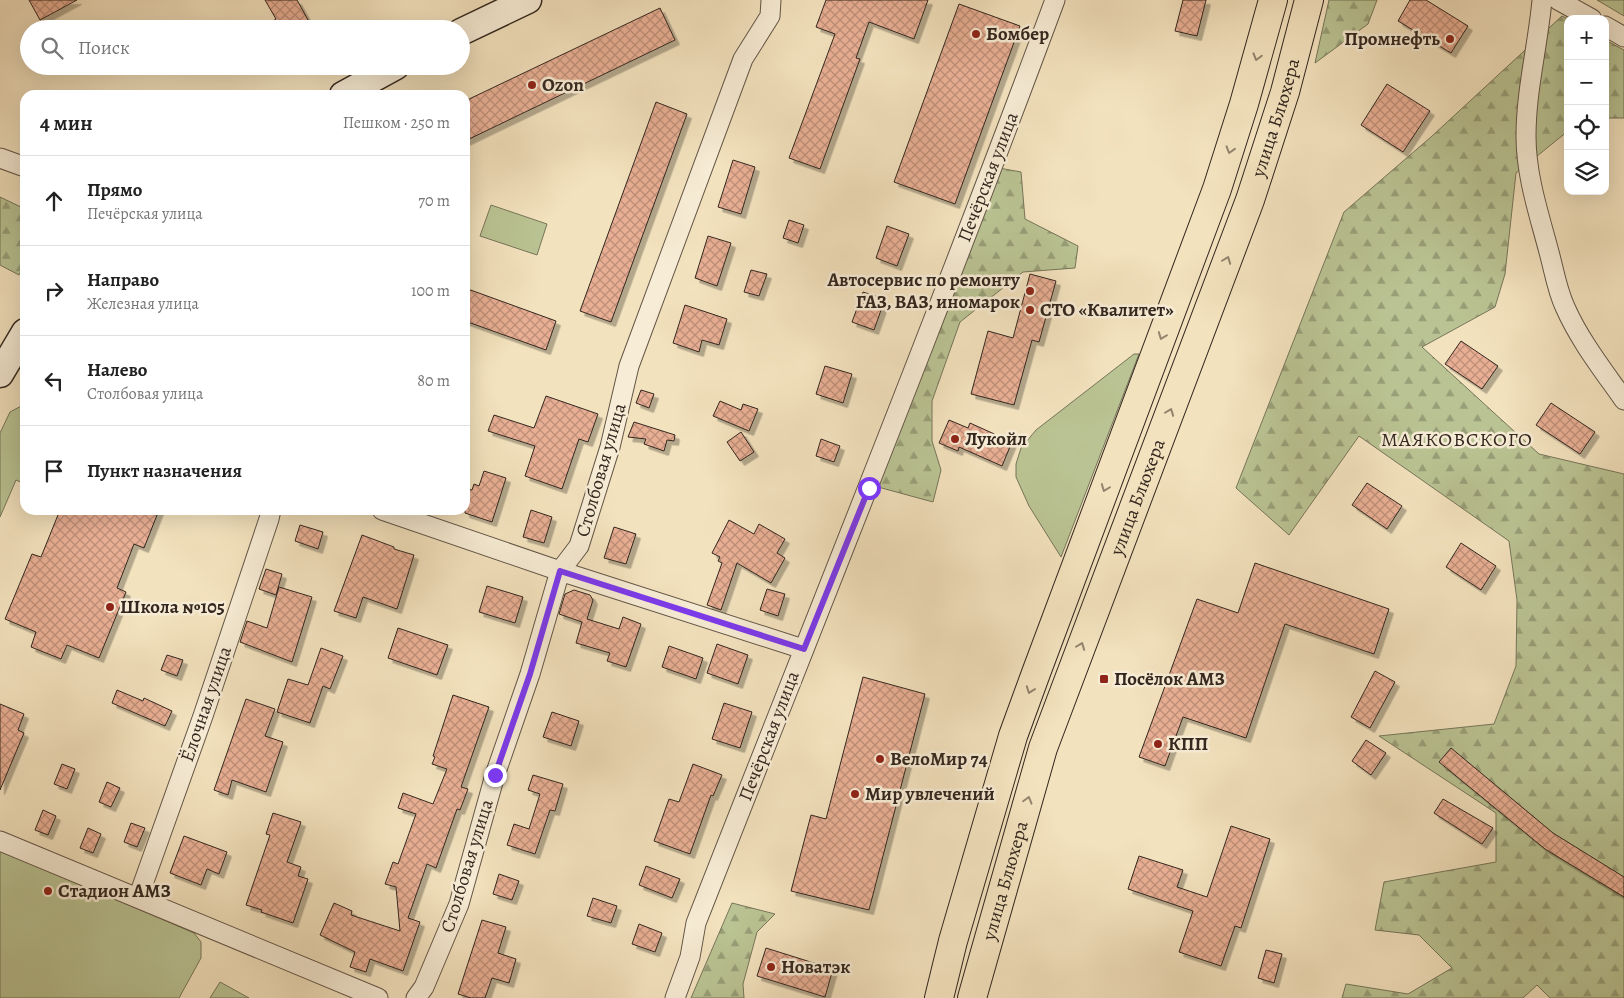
<!DOCTYPE html>
<html lang="ru">
<meta charset="utf-8">
<style>
body{margin:0;font-family:Alegreya,serif;background:#f2f2f2;color:#222}
.controls{position:absolute;right:15px;top:15px;display:grid;overflow:hidden;border-radius:10px;box-shadow:0 5px 20px #0002}
.controls button{width:45px;height:45px;display:grid;place-items:center;padding:0;border:0;border-bottom:1px solid #e0e0e0;background:#fff;color:#222;font:25px sans-serif}
.stop{position:absolute;width:15px;height:15px;margin:-11px;border:4px solid #7c3aed;border-radius:50%;background:#fff}
.stop.end{background:#7c3aed;border-color:#fff;box-shadow:0 1px 5px #0008}
.list{margin:0;padding:0;list-style:none}
h2{display:flex;justify-content:space-between;align-items:center;height:65px;margin:0;padding:0 20px;font-size:21px}
h2 small{font-size:16px;font-weight:400;color:#767676}
.list li{display:grid;grid-template-columns:32px 1fr auto;gap:15px;align-items:center;box-sizing:border-box;height:90px;padding:0 20px;border-top:1px solid #e0e0e0}
.list b{display:block;font-size:19px;white-space:nowrap}
.list p{margin:0;font-size:16px;white-space:nowrap;color:#767676}
.list em{font-size:16px;font-style:normal;color:#767676}
.icon{flex:none;width:28px;height:28px;fill:none;stroke:currentColor;stroke-width:2;stroke-linecap:round;stroke-linejoin:round}
.map{position:relative;flex:none;width:1624px;height:998px;overflow:hidden}
.search{position:absolute;background:#fff;box-shadow:0 5px 20px #0002;left:20px;top:20px;width:450px;height:55px;display:flex;align-items:center;gap:12px;box-sizing:border-box;padding:0 18px;border-radius:28px;color:#767676;font-size:19px}
.panel{position:absolute;background:#fff;box-shadow:0 5px 20px #0002;left:20px;top:90px;width:450px;height:425px;border-radius:15px}
.map>svg:first-child{display:block}
.green{fill:#bac393;stroke:#767559}
.forest{fill:url(#forest-firs);stroke:#767559}
.building{fill:url(#building-cross-hatch);stroke:#33271f;filter:url(#shadow)}
.lines{fill:none;stroke-linecap:round;stroke-linejoin:round}
.street-casing{stroke:#635647;stroke-width:21}
.secondary-casing{stroke:#33271f;stroke-width:29}
.primary-casing{stroke:#33271f;stroke-width:30}
.street{stroke:#f7ecd5;stroke-width:19}
.secondary{stroke:#f7ecd5;stroke-width:26}
.primary{stroke:#f3e2be;stroke-width:28}
.oneway{stroke:#93846e}
.route{stroke:#7c3aed;stroke-width:6}
.poi-dot{fill:#8f2418;stroke:#f7ecd5;stroke-width:2}
.labels{text-anchor:middle;dominant-baseline:central;stroke-width:5;stroke-linejoin:round;paint-order:stroke}
.poi-label{font-size:19px;font-weight:bold;fill:#33271f;stroke:#f7ecd5;text-anchor:start}
.street-label{font-size:19px;fill:#33271f;stroke:#f7ecd5}
.neighbourhood-label{font-size:20px;letter-spacing:1px;fill:#33271f;stroke:#f7ecd5}
</style>
<div class="map">
<svg width="1624" height="998" viewBox="0 0 1624 998">
<defs>
<pattern id="forest-firs" width="22" height="20" patternUnits="userSpaceOnUse" patternTransform="scale(1.25)"><rect width="22" height="20" fill="#bac393"/><path d="M5 1l3.5 6h-7zM16 11l3.5 6h-7z" fill="#989e77"/></pattern>
<pattern id="building-cross-hatch" width="8" height="8" patternUnits="userSpaceOnUse" patternTransform="scale(1.25)"><rect width="8" height="8" fill="#e9af94"/><path d="M0 0l8 8M0 8l8-8" fill="none" stroke="#bd8e78"/></pattern>
<filter id="shadow"><feDropShadow dx="4.5" dy="4.5" stdDeviation="0" flood-color="#0004"/></filter>
</defs>
<rect width="100%" height="100%" fill="#f3e2be"/>
<filter id="stains"><feTurbulence type="fractalNoise" baseFrequency=".004" numOctaves="4"/><feColorMatrix values="0 0 0 0 .2 0 0 0 0 .09 0 0 0 0 .02 0 0 0 .5 -.17"/></filter>
<radialGradient id="worn" r=".72"><stop offset=".6" stop-color="#630" stop-opacity="0"/><stop offset="1" stop-color="#630" stop-opacity=".3"/></radialGradient>
<path class="green" d="M491 205 547 224 537 255 480 236Z
M1134 354H1139L1061 557 1029 506 1016 477V464L1021 448 1036 430Z
M25 404V484L16 480 0 517V433L10 412Z
M0 849 194 933 201 942V958L179 998H0Z
M220 982 249 998H210Z"/>
<path class="forest" d="M1329 0H1377L1368 24 1315 63Z
M1597 0H1624V16Z
M1562 16 1568 19V131L1516 173 1505 274 1495 307 1422 347 1539 454 1624 474V998H1550L1537 985 1523 998H1342L1346 984 1408 994 1452 968 1419 935 1375 930 1384 882 1496 862V813L1379 736 1494 724 1516 666 1517 600 1509 541 1359 436 1289 535 1236 488 1344 212 1431 137Z
M1605 40 1624 50V118H1605Z
M999 168 1021 172 1025 219 1078 246 1075 268 1023 272 960 322 932 401V441L941 470 933 502 878 487Z
M0 197 25 209V263L19 275 0 265Z
M732 903 775 914 757 932 743 984 744 998H691Z"/>
<path class="building" d="M29 0H77L40 20Z
M265 0H297L313 29H260L276 19Z
M826 0H928L914 39 869 22 856 58 860 59 820 169 789 158 835 34 816 27Z
M1183 0H1206L1197 36 1175 31Z
M1410 0H1426L1468 26 1451 53 1398 21Z
M959 4 1020 26 955 204 894 182Z
M660 8 675 40 465 141V101Z
M1387 84 1430 111 1403 152 1361 125Z
M656 102 687 114 611 322 580 311Z
M733 160 755 167 741 214 718 207Z
M789 220 804 225 798 243 783 238Z
M887 226 909 234 897 266 876 258Z
M708 236 731 243 717 286 695 278Z
M751 270 767 274 759 296 744 292Z
M1030 274 1056 281 1039 342 1032 340 1014 405 971 394 988 331 1013 338Z
M465 288 556 321 546 350 465 321Z
M863 292 885 299 874 330 852 322Z
M685 305 727 319 719 345 702 340 699 352 673 343Z
M1461 341 1498 366 1482 389 1445 364Z
M825 366 852 374 843 403 816 394Z
M641 390 654 394 649 408 636 403Z
M546 396 598 414 588 442 579 439 562 489 525 476 535 446 488 431 494 415 534 428Z
M720 401 741 410 743 404 758 409 749 431 713 416Z
M1551 403 1595 432 1580 454 1536 425Z
M949 420 968 428 970 423 1012 442 1002 466 959 447 958 451 939 443Z
M634 422 675 435 674 441 667 440 664 451 644 444 646 439 628 437Z
M741 432 754 452 740 461 727 442Z
M821 439 840 446 834 462 816 456Z
M484 471 506 478 492 522 465 513V488L472 490 474 484 479 486Z
M1367 483 1402 506 1387 529 1352 505Z
M60 510H159L144 548 134 544 117 588 126 592 99 658 67 645 61 659 31 647 36 632 5 619 32 554 41 557Z
M531 510 552 517 544 543 523 537Z
M729 520 754 534 759 524 785 539 777 553 785 558 771 583 737 563 721 610 707 605 722 563 718 561 720 557 712 553Z
M300 525 323 532 318 549 295 541Z
M614 527 636 534 626 564 604 558Z
M362 535 394 547V549L414 555 397 609 363 597 356 618 334 611Z
M1461 543 1496 566 1481 590 1446 567Z
M1255 563 1389 609 1374 654 1285 624 1246 738 1183 717 1165 766 1139 757 1197 599 1238 613Z
M266 569 282 574 276 595 259 589Z
M487 586 523 597 515 623 479 612Z
M279 587 312 597 292 662 240 642 247 621 267 628Z
M767 589 785 594 778 616 760 610Z
M574 590 590 595 593 600 587 619 619 629 623 617 641 624 626 667 607 661 610 653 576 643 582 622 559 614 565 594Z
M398 628 448 645 437 675 388 658Z
M717 644 748 655 738 684 707 673Z
M669 646 703 658 696 679 662 667Z
M321 648 343 656 330 689 323 686 310 723 277 712 288 679 308 685Z
M167 655 183 660 177 676 161 670Z
M1375 671 1395 682 1370 728 1351 717Z
M863 677 925 694 869 910 791 891 811 815 826 819Z
M117 690 143 701 144 698 172 711 165 726 112 703Z
M453 695 489 707 461 787 468 789 460 810 457 809 436 868 427 864 408 918 420 922 403 971 370 959 366 972 350 967 355 952 320 935 334 903 352 911 351 915 400 931 396 887 385 884 393 862 398 864 416 814 398 808 403 793 433 804 447 769 432 764 435 757 433 756Z
M246 699 275 709 265 736 283 742 266 792 232 780 228 795 214 790Z
M724 703 752 712 740 748 712 739Z
M0 704 24 714 18 730 24 733 0 790Z
M552 712 579 721 571 746 543 737Z
M1366 740 1386 753 1371 775 1352 761Z
M1451 748 1553 833 1624 877V897L1545 849 1439 762Z
M62 764 75 769 67 789 54 784Z
M693 764 722 775 713 796 711 795 690 854 654 841 669 799 679 802Z
M533 775 563 784 555 811 550 810 535 854 507 845 514 824 529 829 540 794 528 790Z
M107 782 120 788 111 807 99 802Z
M1443 799 1493 828 1482 844 1434 813Z
M43 810 56 816 48 835 35 830Z
M273 813 301 822 287 862 301 867 298 876 308 879 293 923 261 912 262 910 246 905 270 835 266 834Z
M131 823 145 828 137 847 124 842Z
M1231 826 1270 839 1241 928 1235 926 1221 966 1179 952 1193 911 1128 889 1139 856 1183 870 1177 887 1207 897Z
M88 828 101 834 93 853 80 848Z
M184 836 227 852 219 874 207 869 201 885 170 873Z
M646 866 680 879 672 898 639 885Z
M499 874 519 881 512 900 493 894Z
M593 898 617 906 611 923 587 916Z
M482 920 506 927 498 953 516 959 509 983 492 978 485 998H471L458 994Z
M639 924 662 933 655 952 632 944Z
M766 948 833 969 825 997 757 976Z
M1266 950 1282 954 1274 983 1258 978Z"/>
<g class="lines">
<g class="street-casing">
<path id="street" d="M1542 0C1538 45 1526 90 1526 136 1526 176 1539 214 1549 252 1554 270 1557 290 1565 307 1580 341 1603 370 1624 400
M1558 0 1592 19
M1605 26 1624 37
M0 158 25 167
M382 510 560 571 803 649
M0 841 378 998
M138 898 203 716 269 519 271 510
M416 998 424 987 459 904 495 775 530 674 560 571 579 546 610 447 629 366 743 59 770 16 771 0
M675 998 690 957 696 923C817 615 940 310 1055 0"/>
</g>
<g class="secondary-casing">
<path id="secondary" d="M461 32 528 0
M343 95 396 66
M0 374 25 332"/>
</g>
<g class="primary-casing">
<g id="primary">
<path d="M939 998 953 941 1013 736 1036 673 1217 189 1244 104 1273 0"/>
<path id="s1" d="M972 998 1043 748 1250 200 1285 92 1309 0"/>
</g>
</g>
<use href="#street" class="street"/>
<use href="#secondary" class="secondary"/>
<use href="#primary" class="primary"/>
</g>
<defs><path id="oneway-chevron" d="M-2-3.5L2.5 0L-2 3.5" fill="none" stroke-width="1.6" stroke-linecap="round" stroke-linejoin="round" transform="scale(1.25)"/></defs>
<g class="oneway">
<use href="#oneway-chevron" transform="translate(1257 57) rotate(106)"/>
<use href="#oneway-chevron" transform="translate(1230 150) rotate(107)"/>
<use href="#oneway-chevron" transform="translate(1227 260) rotate(-69)"/>
<use href="#oneway-chevron" transform="translate(1162 336) rotate(111)"/>
<use href="#oneway-chevron" transform="translate(1170 412) rotate(-69)"/>
<use href="#oneway-chevron" transform="translate(1105 488) rotate(111)"/>
<use href="#oneway-chevron" transform="translate(1081 646) rotate(-69)"/>
<use href="#oneway-chevron" transform="translate(1030 690) rotate(110)"/>
<use href="#oneway-chevron" transform="translate(1028 800) rotate(-74)"/>
</g>
<g class="lines">
<path class="route" d="M495 775 530 674 560 571 804 649 869 488"/>
</g>
<g class="poi-dot">
<circle cx="976" cy="34" r="5"/>
<circle cx="1450" cy="39" r="5"/>
<circle cx="532" cy="85" r="5"/>
<circle cx="1030" cy="291" r="5"/>
<circle cx="1030" cy="310" r="5"/>
<circle cx="955" cy="439" r="5"/>
<circle cx="110" cy="607" r="5"/>
<rect x="1099" y="674" width="10" height="10" rx="2.5"/>
<circle cx="1158" cy="744" r="5"/>
<circle cx="880" cy="759" r="5"/>
<circle cx="855" cy="794" r="5"/>
<circle cx="48" cy="891" r="5"/>
<circle cx="771" cy="967" r="5"/>
</g>
<g class="labels">
<g class="poi-label">
<text x="986" y="34">Бомбер</text>
<text x="1440" y="39" text-anchor="end">Промнефть</text>
<text x="542" y="85">Ozon</text>
<text x="1020" y="280" text-anchor="end">Автосервис по ремонту<tspan x="1020" dy="22">ГАЗ, ВАЗ, иномарок</tspan></text>
<text x="1040" y="310">СТО «Квалитет»</text>
<text x="965" y="439">Лукойл</text>
<text x="120" y="607">Школа №105</text>
<text x="1114" y="679">Посёлок АМЗ</text>
<text x="1168" y="744">КПП</text>
<text x="890" y="759">ВелоМир 74</text>
<text x="865" y="794">Мир увлечений</text>
<text x="58" y="891">Стадион АМЗ</text>
<text x="781" y="967">Новатэк</text>
</g>
<g class="street-label">
<text stroke="none"><textPath href="#s1" startOffset="932">улица Блюхера</textPath></text>
<text transform="translate(988 177) rotate(-69)">Печёрская улица</text>
<text transform="translate(601 470) rotate(-74)">Столбовая улица</text>
<text stroke="none"><textPath href="#s1" startOffset="528">улица Блюхера</textPath></text>
<text transform="translate(206 704) rotate(-71)">Ёлочная улица</text>
<text transform="translate(769 736) rotate(-69)">Печёрская улица</text>
<text transform="translate(467 866) rotate(-73)">Столбовая улица</text>
<text stroke="none"><textPath href="#s1" startOffset="122">улица Блюхера</textPath></text>
</g>
<g class="neighbourhood-label">
<text x="1457" y="439">МАЯКОВСКОГО</text>
</g>
</g>
<rect width="100%" height="100%" filter="url(#stains)"/>
<rect width="100%" height="100%" fill="url(#worn)"/>
</svg>
<div class="controls">
<button>+</button>
<button>−</button>
<button><svg class="icon" aria-label="locate" viewBox="0 0 24 24"><circle cx="12" cy="12" r="6"/><path d="M12 2v4M12 18v4M2 12h4M18 12h4"/></svg></button>
<button><svg class="icon" aria-label="layers" viewBox="0 0 24 24"><path d="M12 4l9 5-9 5-9-5zM3 14l9 5 9-5"/></svg></button>
</div>
<div class="stop" style="left:869px;top:488px"></div>
<div class="stop end" style="left:495px;top:775px"></div>
<div class="search"><svg class="icon" aria-label="search" viewBox="0 0 24 24"><circle cx="10" cy="10" r="6"/><path d="M15 15l6 6"/></svg>Поиск</div>
<section class="panel">
<h2>4 мин<small>Пешком · 250 m</small></h2>
<ul class="list">
<li><svg class="icon" aria-label="ahead" viewBox="0 0 24 24"><path d="M12 20V5M6 11l6-6 6 6"/></svg><div><b>Прямо</b><p>Печёрская улица</p></div><em>70 m</em></li>
<li><svg class="icon" aria-label="right" viewBox="0 0 24 24"><path d="M7 20v-9h11M14 6l5 5-5 5"/></svg><div><b>Направо</b><p>Железная улица</p></div><em>100 m</em></li>
<li><svg class="icon" aria-label="left" viewBox="0 0 24 24"><path d="M17 20v-9H6M10 6l-5 5 5 5"/></svg><div><b>Налево</b><p>Столбовая улица</p></div><em>80 m</em></li>
<li><svg class="icon" aria-label="arrive" viewBox="0 0 24 24"><path d="M6 21V4h12l-3 4 3 4H6"/></svg><div><b>Пункт назначения</b></div></li>
</ul>
</section>
</div>
